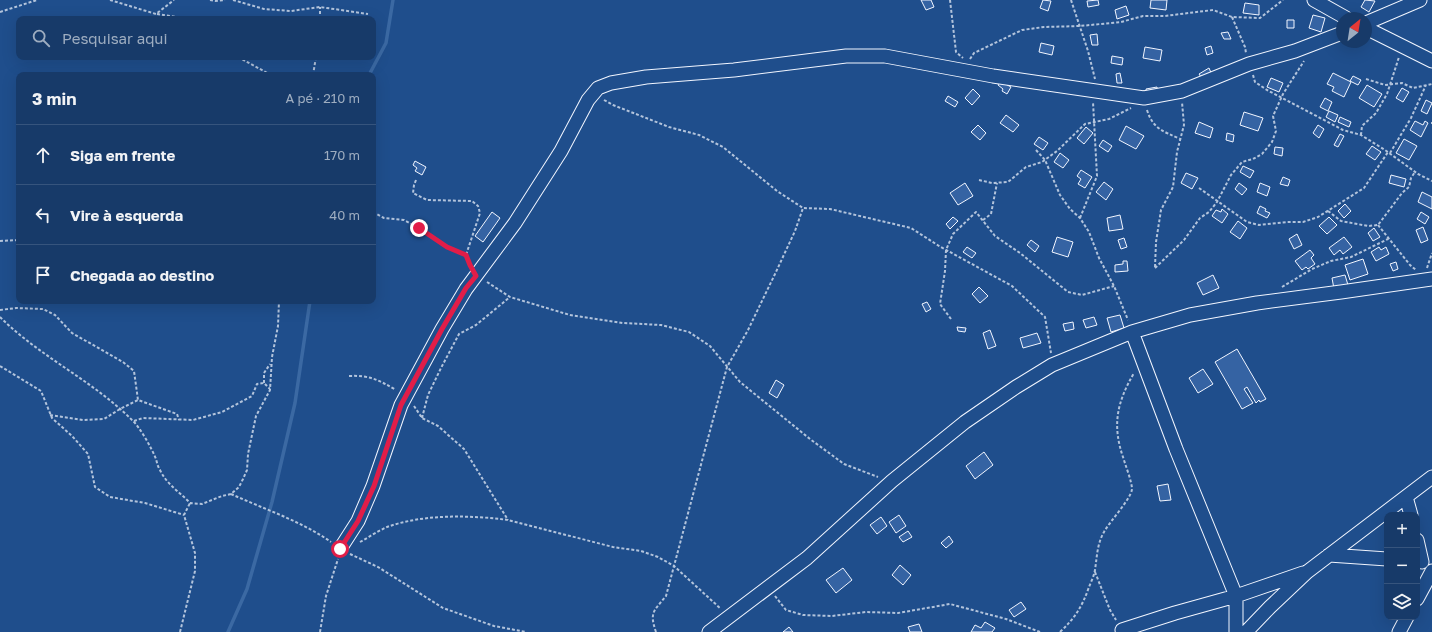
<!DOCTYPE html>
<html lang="pt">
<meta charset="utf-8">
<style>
body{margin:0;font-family:"Golos Text",sans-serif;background:#20416f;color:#f1f3f6}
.controls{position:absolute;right:12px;bottom:12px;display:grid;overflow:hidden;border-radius:8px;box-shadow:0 4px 16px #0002}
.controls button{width:36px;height:36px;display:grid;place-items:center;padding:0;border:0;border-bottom:1px solid #36547d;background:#173a69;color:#f1f3f6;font:20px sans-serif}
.compass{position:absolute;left:1336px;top:12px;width:36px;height:36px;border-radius:50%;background:#173a69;box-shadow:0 4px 16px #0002;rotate:30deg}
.stop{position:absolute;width:12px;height:12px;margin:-9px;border:3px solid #e11d48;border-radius:50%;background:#fff}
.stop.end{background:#e11d48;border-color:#fff;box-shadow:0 1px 4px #0008}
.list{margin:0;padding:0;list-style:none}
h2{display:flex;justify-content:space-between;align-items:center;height:52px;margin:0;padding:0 16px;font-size:17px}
h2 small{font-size:13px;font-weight:400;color:#9eadc0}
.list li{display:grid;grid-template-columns:26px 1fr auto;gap:12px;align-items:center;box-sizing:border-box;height:60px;padding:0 16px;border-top:1px solid #36547d}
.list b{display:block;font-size:15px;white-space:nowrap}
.list em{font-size:13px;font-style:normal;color:#9eadc0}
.icon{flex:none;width:22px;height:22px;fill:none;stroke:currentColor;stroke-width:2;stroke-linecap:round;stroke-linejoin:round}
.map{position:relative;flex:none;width:1432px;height:632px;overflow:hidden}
.search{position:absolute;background:#173a69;box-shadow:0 4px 16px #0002;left:16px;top:16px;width:360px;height:44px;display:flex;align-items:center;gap:10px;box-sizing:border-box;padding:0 14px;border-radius:8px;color:#9eadc0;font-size:15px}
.panel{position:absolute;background:#173a69;box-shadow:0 4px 16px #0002;left:16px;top:72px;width:360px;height:232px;border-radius:8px}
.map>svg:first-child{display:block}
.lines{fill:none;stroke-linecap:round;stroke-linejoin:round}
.stream{stroke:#3b69a3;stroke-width:3.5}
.building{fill:#3563a3;stroke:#f2f6ff}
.minor-casing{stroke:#f2f6ff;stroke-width:15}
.path{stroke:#b3c4dc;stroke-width:2;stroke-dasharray:3 2;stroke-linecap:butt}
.minor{stroke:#1f4e8c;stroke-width:13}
.route{stroke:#e11d48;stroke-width:5}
</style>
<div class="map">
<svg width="1432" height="632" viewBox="0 0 1432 632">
<rect width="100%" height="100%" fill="#1f4e8c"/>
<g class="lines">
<path class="stream" d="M369 75 386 43 393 0
M228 632 247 589 272 502 295 403 310 301"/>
</g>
<path class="building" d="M921 0H931L934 7 926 10Z
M1043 0 1051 1 1048 11 1040 8Z
M1098 0 1099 5 1088 7 1087 1Z
M1151 0H1167L1166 10 1150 8Z
M1365 0 1375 1 1369 12 1361 7Z
M1245 3 1259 5V15L1243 13Z
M1126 6 1129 15 1117 19 1115 10Z
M1313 15 1325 18 1321 32 1309 28Z
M1287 20H1294V28H1287Z
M1228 32 1231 39H1224L1221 33Z
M1097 34 1098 45H1092L1090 35Z
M1041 43 1054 46 1052 55 1039 52Z
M1211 46 1213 53 1207 55 1205 48Z
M1145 47 1162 50 1160 61 1143 58Z
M1112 56 1123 58 1122 65 1111 63Z
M1209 68 1212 75 1203 80 1199 74Z
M1120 73 1122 83H1117L1116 74Z
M1333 73 1351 82 1344 97 1332 91 1334 87 1327 84Z
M1353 76 1361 80 1358 85 1350 81Z
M1271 78 1283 83 1279 92 1267 87Z
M1000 81 1011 87 1007 94 1002 91 1003 89 998 85Z
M1367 85 1382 94 1374 107 1359 98Z
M1157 87 1158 94 1147 96 1146 89Z
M1402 88 1409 92 1403 102 1396 98Z
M973 89 980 96 972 105 965 98Z
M948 96 958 102 955 107 945 101Z
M1325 98 1332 102 1328 111 1320 107Z
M1426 100 1432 103 1427 114 1421 111Z
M1329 111 1338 115 1335 122 1326 117Z
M1244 112 1263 118 1258 131 1240 125Z
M1006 115 1019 125 1013 132 1000 123Z
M1340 117 1351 122 1349 127 1338 122Z
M1415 121 1423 125 1425 121 1428 123 1421 137 1410 130Z
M1199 122 1213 128 1210 138 1195 133Z
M978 125 986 133 980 140 971 132Z
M1318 125 1324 129 1319 138 1313 133Z
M1126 126 1144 136 1136 149 1119 140Z
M1086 127 1093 133 1084 144 1077 138Z
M1227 133 1234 135 1233 142 1226 140Z
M1340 134 1344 136 1338 147 1334 145Z
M1039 137 1048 143 1043 150 1034 144Z
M1404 139 1417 146 1409 160 1396 153Z
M1103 140 1112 146 1108 152 1099 146Z
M1372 146 1381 152 1375 160 1366 154Z
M1275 147 1283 148 1282 156 1274 154Z
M1060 153 1069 160 1063 168 1054 162Z
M415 161 426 167 422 175 415 171 417 168 413 165Z
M1243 166 1254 171 1250 178 1240 172Z
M1081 170 1092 177 1085 188 1078 184 1081 179 1077 176Z
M1186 173 1198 178 1192 189 1181 183Z
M1391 175 1406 179 1404 187 1389 183Z
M1283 177 1290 180 1288 186 1280 184Z
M1104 182 1113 189 1106 200 1096 192Z
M965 183 973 196 958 205 950 193Z
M1239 183 1247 189 1242 195 1235 189Z
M1260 183 1270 187 1267 196 1257 192Z
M1422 192 1432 197V209L1418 202Z
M1345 204 1351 211 1344 218 1338 211Z
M1260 206 1266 209 1265 211 1270 213 1267 218 1257 213Z
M1222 209 1228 214 1222 223 1212 216 1216 210 1221 212Z
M492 212 500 218 483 242 475 236Z
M1421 212 1429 217 1425 224 1417 219Z
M1120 215 1123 229 1109 231 1107 218Z
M953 217 958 221 950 229 946 224Z
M1329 217 1337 225 1327 234 1319 226Z
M1238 221 1247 228 1240 239 1230 232Z
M1423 227 1428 240 1421 243 1416 230Z
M1374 228 1380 237 1373 241 1368 233Z
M1297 234 1302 245 1294 249 1289 239Z
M1057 237 1073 242 1068 257 1052 252Z
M1344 237 1352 247 1343 254 1340 250 1334 255 1329 248Z
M1124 238 1127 247 1121 249 1118 240Z
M1031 240 1039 246 1035 252 1027 245Z
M967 247 976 253 972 258 963 252Z
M1379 247 1381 250 1386 247 1389 254 1376 261 1371 252Z
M1310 250 1314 255 1311 258 1315 264 1308 269 1306 267 1302 270 1295 261Z
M1363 259 1368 274 1350 280 1345 265Z
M1123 261H1127L1128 271 1115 272V265L1123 264Z
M1396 262 1398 269 1393 271 1390 264Z
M1213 275 1219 288 1203 295 1197 283Z
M1345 275 1348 285 1334 289 1332 278Z
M979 287 988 296 980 303 972 294Z
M927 302 931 309 926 312 922 304Z
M1120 315 1124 328 1111 332 1107 318Z
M1094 317 1097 325 1086 328 1083 320Z
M1073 322 1074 329 1065 331 1063 324Z
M957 327 966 328 965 332 958 331Z
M990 330 996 346 988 349 983 333Z
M1037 333 1041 343 1023 348 1020 338Z
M1237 349 1266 399 1260 402 1259 400 1256 403 1247 387 1244 389 1253 403 1242 409 1215 362Z
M1203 369 1213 384 1198 393 1189 378Z
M776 380 784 385 777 398 769 393Z
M984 452 993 465 975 479 966 466Z
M1168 484 1171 500 1160 501 1157 486Z
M899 515 906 526 896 533 889 522Z
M881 517 887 526 877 534 870 525Z
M908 531 912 537 903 542 899 537Z
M949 536 953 542 946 548 941 543Z
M900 565 911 575 903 585 892 575Z
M843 568 852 580 836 593 826 580Z
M1021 602 1026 609 1014 617 1009 610Z
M985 622 995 628 992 632H971L975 625 981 628Z
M919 624 922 632H910L908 627Z
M789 627 793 632H783Z"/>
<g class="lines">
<g class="minor-casing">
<path id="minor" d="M1314 0 1346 18
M1366 23 1420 0
M1366 28 1432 61
M1132 332 1176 449 1236 596V632
M1406 497 1411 515
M1417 540 1422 562
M340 549 358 521 373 486 401 405 442 329 466 289 515 223 561 151 588 100 598 88 611 83 646 77 734 70 846 56H885L993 76 1144 98 1182 91 1249 64 1295 51 1342 33
M1329 555 1387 559
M1417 599 1432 571
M709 632 807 558 892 481 965 422 1016 387 1052 365 1132 332 1190 315 1257 303 1341 292 1432 279
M1123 632 1122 630 1175 613 1236 596 1303 573
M1246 632 1270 607 1307 572 1432 477
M1399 632 1407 617"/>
</g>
<path class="path" d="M110 0 156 14 174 0
M210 0 215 1 225 0
M233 0 264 9 291 11 320 7 368 14
M950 0 956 52 963 58
M1071 0 1088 51 1095 79
M0 12 37 0
M157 14 191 19
M1232 17 1245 47 1246 53
M320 19V7
M238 57 271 75
M970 59 974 53 1022 30 1044 27 1080 26 1121 22 1143 16H1165L1213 10 1232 17 1260 18 1283 0
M313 75 316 57
M1253 75 1255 82 1267 90 1343 130 1361 135 1385 150 1418 174 1432 181
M1366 79 1385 85 1402 83 1413 88 1432 84
M604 100 613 105 669 127 699 135 723 147 777 191 803 208 830 209 911 228 939 246 1012 286 1045 317 1051 353
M1147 110C1153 129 1163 131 1180 139
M1431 123H1432
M1361 135 1362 126 1376 113 1387 94 1399 57
M1036 150 1045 160 1060 195 1070 209 1080 218 1089 232 1099 258 1114 286 1128 320
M1390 153 1411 118 1426 85
M416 180 414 185 413 193 427 200 472 201 478 206 480 213 466 255 469 264
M979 180 992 183 1008 182 1026 167 1042 162 1057 151 1085 124 1109 119 1131 108
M1199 188 1247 222 1259 225 1287 222H1303L1318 217 1364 188 1388 152
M1328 211 1341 221 1368 226 1378 225 1402 193 1409 187 1411 178 1415 172
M373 212 384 218 404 220 419 228 447 247 466 255
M1080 218 1097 176 1093 102
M983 220 991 214 997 183
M1378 225 1410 265 1416 270
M0 241 19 240
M1155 267 1156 242 1161 210 1173 187 1177 152 1184 125 1182 102
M1155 268 1184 240 1200 218 1209 212 1217 202 1231 175 1242 162 1253 159 1262 154 1272 142 1276 131 1273 116 1283 94 1304 61
M1427 268 1432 253
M487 282 510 297 570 315 623 323 661 325 689 332 710 346 740 382 810 439 844 464 878 477
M1282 287 1312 269 1331 261 1351 257 1388 239
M0 310 16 308 43 309 55 315 72 333 123 362 134 371 138 400
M0 317C40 357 92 380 132 420 140 427 152 449 156 459 157 463 158 467 160 470 167 485 180 492 190 503L202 504 222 496 231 494 239 487 243 479 247 470 248 454 256 416 270 390 272 357 278 326 279 301
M951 319 940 304 945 271 946 250 953 234 976 212 995 236 1020 253 1068 292 1082 295 1114 286
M0 366 41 391 52 418 72 436 88 454 95 487 110 497 145 503 184 515
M349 376C369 375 379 380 396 390
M264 383V373L270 364
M414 406 422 418 438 426 464 449 508 520
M50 415 83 420 104 419 120 409 138 400 177 414 179 420
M422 418 428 395 441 368 459 334 476 325 510 297
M134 421 143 418 193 420 222 412 252 396 257 384 264 383 270 389
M231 494C264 509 301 521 331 542
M360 542C369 537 378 531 387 527 423 514 470 515 508 520L613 547 641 551 658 557 674 566 721 609
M350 554 378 567 443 608 494 626 526 632
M1095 572 1110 610 1116 620
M775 596 786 610 803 615 832 616 866 612 898 613 950 604 1006 619 1040 632
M180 632 195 571V553L184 515 190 503
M320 632 326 596 338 559
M656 632C649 612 654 611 666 596L727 367 748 330 775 274 795 231 803 208
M1060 632C1075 618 1082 607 1089 587 1091 582 1094 576 1095 570 1097 557 1097 544 1104 532 1110 521 1131 499 1132 489 1132 482 1125 464 1123 457 1112 425 1117 402 1134 373"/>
<use href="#minor" class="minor"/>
</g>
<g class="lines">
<path class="route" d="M340 549 358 521 374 486 401 405 442 329 466 288 476 276 470 265 466 255 447 247 419 228"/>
</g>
</svg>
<div class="controls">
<button>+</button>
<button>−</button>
<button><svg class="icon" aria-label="layers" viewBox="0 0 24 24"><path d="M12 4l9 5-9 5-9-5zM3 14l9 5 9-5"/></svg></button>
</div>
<svg class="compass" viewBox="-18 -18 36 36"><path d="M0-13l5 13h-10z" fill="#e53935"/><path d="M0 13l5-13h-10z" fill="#9eadc0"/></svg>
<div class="stop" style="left:340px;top:549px"></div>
<div class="stop end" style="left:419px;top:228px"></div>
<div class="search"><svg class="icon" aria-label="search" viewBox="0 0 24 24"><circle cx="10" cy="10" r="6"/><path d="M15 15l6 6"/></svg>Pesquisar aqui</div>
<section class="panel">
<h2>3 min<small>A pé · 210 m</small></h2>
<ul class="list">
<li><svg class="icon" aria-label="ahead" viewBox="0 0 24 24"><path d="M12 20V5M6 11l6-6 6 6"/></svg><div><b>Siga em frente</b></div><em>170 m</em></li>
<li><svg class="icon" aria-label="left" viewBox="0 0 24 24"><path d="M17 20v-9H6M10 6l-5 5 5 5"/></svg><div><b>Vire à esquerda</b></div><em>40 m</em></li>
<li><svg class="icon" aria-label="arrive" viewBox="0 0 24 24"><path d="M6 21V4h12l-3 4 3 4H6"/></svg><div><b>Chegada ao destino</b></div></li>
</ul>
</section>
</div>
